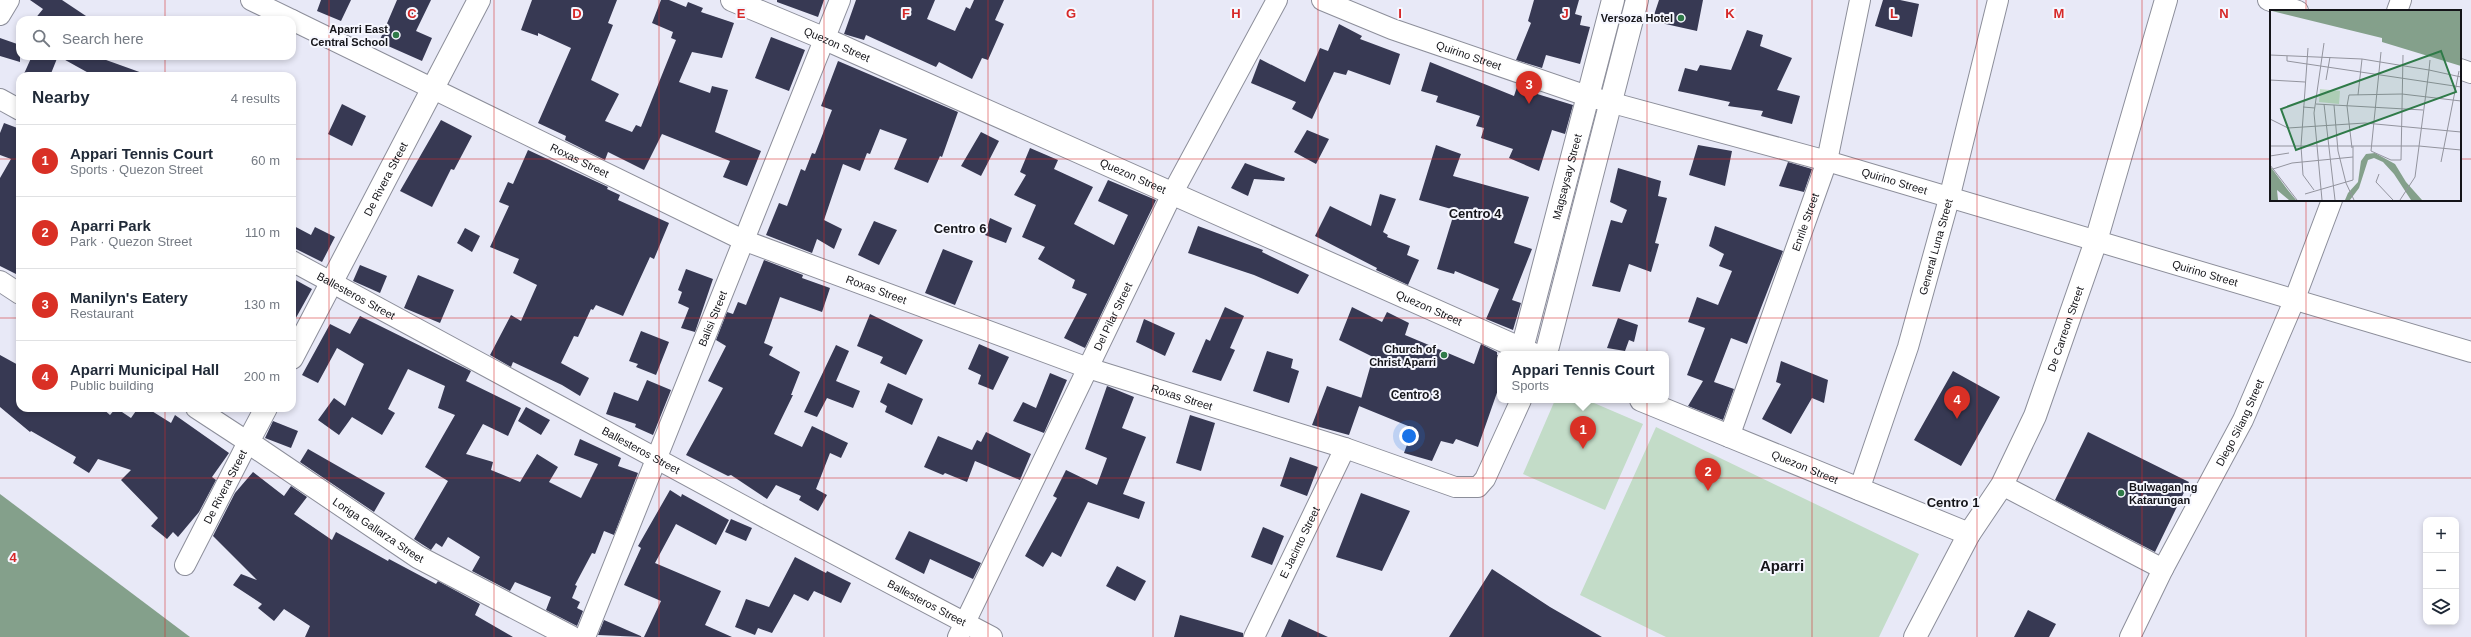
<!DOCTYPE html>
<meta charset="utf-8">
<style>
body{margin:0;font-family:Helvetica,sans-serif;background:#f2f2f3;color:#1f2937}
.controls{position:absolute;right:12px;bottom:12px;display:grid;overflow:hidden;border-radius:8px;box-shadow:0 2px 6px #0003}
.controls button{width:36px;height:36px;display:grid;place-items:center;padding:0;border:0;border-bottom:1px solid #e0e1e3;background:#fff;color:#1f2937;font:20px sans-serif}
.you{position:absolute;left:1409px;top:436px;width:14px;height:14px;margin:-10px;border:3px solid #fff;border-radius:50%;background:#1a73e8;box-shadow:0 0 0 6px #1a73e833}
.badge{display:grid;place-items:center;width:26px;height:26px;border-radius:50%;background:#d93025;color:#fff;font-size:13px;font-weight:700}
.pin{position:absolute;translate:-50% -33px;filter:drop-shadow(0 1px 2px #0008)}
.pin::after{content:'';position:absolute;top:21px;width:14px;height:12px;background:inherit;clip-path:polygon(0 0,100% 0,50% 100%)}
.popup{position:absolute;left:1497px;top:351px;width:172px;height:52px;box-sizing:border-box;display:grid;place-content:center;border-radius:8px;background:#fff;filter:drop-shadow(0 1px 3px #0005);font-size:13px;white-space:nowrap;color:#747a83}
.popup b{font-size:15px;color:#1f2937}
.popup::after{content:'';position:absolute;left:50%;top:100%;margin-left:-8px;border:8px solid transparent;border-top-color:#fff}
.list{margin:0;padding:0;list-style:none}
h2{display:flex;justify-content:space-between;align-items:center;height:52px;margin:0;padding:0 16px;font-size:17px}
h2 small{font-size:13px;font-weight:400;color:#747a83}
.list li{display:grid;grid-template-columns:26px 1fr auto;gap:12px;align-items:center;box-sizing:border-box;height:72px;padding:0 16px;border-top:1px solid #e0e1e3}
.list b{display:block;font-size:15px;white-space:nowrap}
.list p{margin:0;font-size:13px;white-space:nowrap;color:#747a83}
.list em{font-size:13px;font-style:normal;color:#747a83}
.icon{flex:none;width:22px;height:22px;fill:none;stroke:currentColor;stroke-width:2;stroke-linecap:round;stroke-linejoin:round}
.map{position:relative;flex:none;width:2471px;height:637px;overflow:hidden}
.search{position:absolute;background:#fff;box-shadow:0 2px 6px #0003;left:16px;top:16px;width:280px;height:44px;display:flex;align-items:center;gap:10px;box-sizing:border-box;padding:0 14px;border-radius:12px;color:#747a83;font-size:15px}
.panel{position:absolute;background:#fff;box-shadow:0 2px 6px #0003;left:16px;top:72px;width:280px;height:340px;border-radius:12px}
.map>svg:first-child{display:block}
.green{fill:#c3dcc8}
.water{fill:#84a08b}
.building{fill:#373953}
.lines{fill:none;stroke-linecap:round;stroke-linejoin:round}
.minor-casing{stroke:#8c8e9a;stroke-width:22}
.tertiary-casing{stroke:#8c8e9a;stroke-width:24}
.primary-casing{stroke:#8c8e9a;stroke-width:24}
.minor{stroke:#fff;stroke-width:20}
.tertiary{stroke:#fff;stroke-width:22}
.primary{stroke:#fff;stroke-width:22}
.grid{fill:none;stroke:#d62828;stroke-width:1;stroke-opacity:0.55}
.poi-dot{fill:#2f7a48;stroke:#f6f7ff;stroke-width:1.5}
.labels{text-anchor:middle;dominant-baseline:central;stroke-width:4;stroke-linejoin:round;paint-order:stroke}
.poi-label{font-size:11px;font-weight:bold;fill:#141419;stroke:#f6f7ff;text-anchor:end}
.street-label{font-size:11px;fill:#141419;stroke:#f6f7ff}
.neighbourhood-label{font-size:12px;font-weight:bold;fill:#141419;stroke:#f6f7ff}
.quarter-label{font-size:13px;font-weight:bold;fill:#141419;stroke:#f6f7ff}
.district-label{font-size:15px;font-weight:bold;fill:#141419;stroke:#f6f7ff}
.inset-road{fill:none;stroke:#93949e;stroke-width:1}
.view{fill:#2f7a48;fill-opacity:0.15;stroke:#2f7a48;stroke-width:2}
.inset-edge{fill:none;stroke:#141419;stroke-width:2}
.grid-label{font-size:13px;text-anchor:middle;font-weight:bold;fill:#d62828;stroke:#f6f7ff;stroke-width:4;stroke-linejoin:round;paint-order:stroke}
</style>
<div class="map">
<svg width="2471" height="637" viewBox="0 0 2471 637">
<rect width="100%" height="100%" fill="#e8e9f7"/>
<path class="green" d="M1555 400H1587L1643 424 1605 510 1523 474Z
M1656 427 1919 554 1879 637H1666L1580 595Z"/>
<path class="water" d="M0 494 190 637H0Z"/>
<path class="building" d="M30 0H62L92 20H34L43 9Z
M321 0H351L341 21 317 11Z
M397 0H431L416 31 432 38 422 61 379 42Z
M532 0H617L608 23 613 25 591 80 619 94 605 121 632 132 636 125 641 127 676 40 671 38 673 32 652 23 661 0H669L686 7 688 2 703 8 701 12 734 23 722 58 692 52 679 82 710 93 712 86 728 90 715 132 761 151 747 186 723 177 730 161 662 134 644 170 608 152 605 160 565 140 566 136 538 123 571 48 538 33V36L521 30Z
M777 0H824L818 17 777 2Z
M856 0H935L927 19 955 31 966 7 970 9 974 0H1004L995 20 1004 24 988 60 982 58 972 79 939 62 936 67 866 35 864 40 844 34Z
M1534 0H1579L1575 14 1582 16 1580 25 1590 27 1580 64 1546 55 1542 68 1516 60 1531 23 1528 21Z
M1659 0H1703L1697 31 1652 21Z
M1883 0H1900L1919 4 1912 37 1875 26Z
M1339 24 1362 36 1360 39 1400 54 1390 85 1348 70 1346 75 1334 72 1312 119 1292 109 1296 102 1251 83 1260 59 1305 82 1320 48 1328 51Z
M1747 30 1763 35 1760 46 1792 58 1777 90 1800 96 1792 124 1761 116 1763 111 1728 106 1730 102 1678 91 1685 68 1697 71 1700 65 1731 70Z
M771 37 805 50 789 91 755 78Z
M0 38 20 45V62L0 56Z
M32 56H95L145 74V76H94L58 56 50 76H23Z
M838 61 958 112 942 157 940 156 928 183 894 169 907 139 880 129 870 154 867 153 860 171 843 164 824 220 842 229 834 249 817 239 812 253 766 235 779 203 787 206 801 169 805 171 812 153 815 154 832 110 821 106Z
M1430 62 1514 96 1518 84 1535 90 1534 93 1573 105 1565 134 1552 130 1539 171 1509 158 1513 149 1481 138 1484 128 1476 126 1480 116 1436 102 1438 96 1421 91Z
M342 104 366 116 352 146 328 134Z
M441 120 472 136 454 170 451 169 432 207 400 191Z
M4 123 20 129V276L0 266V178L11 159 0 155V133Z
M1307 130 1329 139 1316 164 1294 152Z
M981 132 999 141 981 176 961 166Z
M1436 145 1461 154 1453 176 1529 197 1514 243 1532 249 1512 300 1521 303 1513 330 1486 319 1499 289 1455 271 1454 274 1437 269 1455 210 1419 200Z
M1698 145 1732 151 1725 186 1689 175Z
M1030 148 1058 160 1054 169 1093 187 1074 224 1114 245 1128 215 1098 201 1108 180 1156 200 1085 348 1064 338 1087 294 1072 288 1075 280 1038 259 1045 247 1022 237 1036 205 1014 195 1026 175 1020 172Z
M528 150 608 187 607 189 620 195 618 200 669 223 654 259 650 257 623 316 596 305 593 310 591 309 578 337 574 336 561 363 589 378 580 396 562 385 513 362 511 367 490 355 511 315 521 321 537 285 513 273 519 259 490 247 509 206 499 202 508 182 513 184Z
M1788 162 1812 169 1804 192 1779 186Z
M1245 163 1285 178 1284 181 1254 179 1248 196 1231 188Z
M1618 168 1661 181 1658 196 1667 198 1655 243 1659 244 1651 272 1629 264 1620 292 1592 286 1611 220 1622 223 1627 210 1610 202Z
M1380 194 1396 199 1383 232 1388 235 1387 237 1410 246 1407 255 1419 260 1408 285 1376 270 1377 268 1315 236 1330 206 1371 226Z
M990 218 1012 228 1006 243 985 235Z
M874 221 897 230 879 265 858 255Z
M292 225 311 235 315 227 335 237 322 262 292 247Z
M1198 226 1263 250 1262 252 1309 275 1298 294 1254 275 1188 253Z
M1715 226 1783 251 1747 344 1731 338 1714 382 1734 389 1723 420 1688 406 1703 381 1687 375 1705 328 1688 322 1697 297 1718 305 1732 271 1719 266 1724 254 1709 246Z
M465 228 480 236 472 252 457 243Z
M943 249 973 261 955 305 925 293Z
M764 260 803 275 802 278 830 288 822 312 780 297 764 343 773 347 769 355 800 372 791 395H793L774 434 802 447 812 426 848 443 841 458 830 453 816 489 827 495 818 511 799 500 801 496 776 485 767 499 731 475 728 476 686 455 723 388 708 381 726 346 716 340 727 312 733 314 738 302 746 305Z
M360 265 387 276 380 293 353 281Z
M686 269 713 279 695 332 681 328 689 308 678 303 682 292 678 290Z
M418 275 454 290 440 323 404 308Z
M292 278 312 289 292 325Z
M1225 307 1244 316 1230 348 1235 350 1221 381 1192 372 1206 339 1210 341Z
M1352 307 1382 322 1387 312 1409 323 1405 335 1474 364 1481 344 1497 352V355L1500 356V384L1478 447 1456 439 1453 444 1441 441 1432 461 1404 453 1413 428 1359 406 1373 357 1339 340Z
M870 314 923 340 906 375 880 363 883 357 857 346Z
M360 316 471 371 466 381 521 408 508 436 483 424 466 454 493 462 491 470 520 482 537 454 558 467 549 482 581 498 598 464 574 455 580 439 621 458 618 466 638 473 614 535 604 531 595 554 592 553 575 585 577 586 572 598 580 602 577 608 583 611 577 626 546 610 551 597 515 582 510 591 472 571 480 557 448 537 442 547 436 543 431 550 414 539 448 481 425 467 455 415 438 408 445 386 408 369 388 409 395 413 382 435 352 417 339 435 318 420 334 398 345 406 364 364 337 348 318 383 302 375 330 324 350 334Z
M1618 318 1638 325 1634 342 1629 340 1625 351 1607 348Z
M1144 319 1175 333 1165 356 1136 342Z
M641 331 669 342 656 375 636 367 638 364 629 361Z
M979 344 1009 357 993 390 978 384 981 375 968 369Z
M836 345 849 351 836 381 860 391 853 408 827 398 817 417 804 412Z
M1267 351 1293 359 1291 368 1299 371 1289 403 1253 391Z
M0 355 20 366V408H102L110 415 116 408 131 418 138 408H147L171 423 175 415 229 453 212 477 216 480 199 512 178 537 173 532 167 539 151 526 158 518 121 480 131 470 98 459 89 473 73 463 76 457 31 431 30 432 0 407Z
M1781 361 1828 380 1824 403 1812 398 1791 434 1762 419 1781 384 1776 382Z
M1953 371 2000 397 1961 466 1914 440Z
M1050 373 1067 380 1044 433 1013 421 1023 402 1036 408Z
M647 380 671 390 653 435 635 427 636 424 606 414 614 392 638 401Z
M888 383 923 399 912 425 885 412 887 406 880 402Z
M1107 386 1134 397 1122 428 1146 437 1123 494 1145 502 1139 519 1088 502 1061 557 1052 552 1043 567 1025 556 1057 498 1053 496 1066 470 1097 485 1107 458 1085 449Z
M1327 386 1362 398 1349 435 1312 425Z
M526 407 550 420 541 435 518 421Z
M1190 415 1215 423 1201 471 1176 463Z
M273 421 298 431 291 448 265 438Z
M986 432 1031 454 1020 480 975 461 967 482 945 473 943 475 924 467 938 436 972 450 977 440 981 442Z
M2088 432 2189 482 2155 552 2055 500Z
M308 449 385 493 374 512 300 462Z
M1290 457 1318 467 1307 496 1280 486Z
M253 472 284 496 291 486 307 497 294 514 332 540 336 532 388 561 389 559 436 584 438 581 480 604 475 615 513 637H305L310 626 284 609 274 621 258 608 262 604 233 585 241 574 257 580 213 536 235 493Z
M670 490 681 497 682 494 729 520 716 545 676 524 655 563 721 591 705 625 732 637H644L661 601 624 585 641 548 638 546Z
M1361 493 1410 511 1382 571 1336 557Z
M731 519 752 528 746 541 725 532Z
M1263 527 1284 536 1272 565 1251 557Z
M909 531 981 563 973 579 930 559 924 574 895 559Z
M795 557 826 573 827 571 851 583 841 603 814 591 808 601 794 594 772 633 758 628 755 635 735 627 746 599 769 607Z
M1117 566 1146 581 1135 601 1106 586Z
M1492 569 1550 607 1602 637H1449Z
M2028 610 2056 624 2049 637H2014Z
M1180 615 1243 633V637H1174Z
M1289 619 1328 637H1281Z
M604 620 643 637 598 635Z"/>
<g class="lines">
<g class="minor-casing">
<g id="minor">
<path d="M251 0 292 20"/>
<path id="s1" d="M1322 0 1392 29 1587 96 1827 161 2471 352"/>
<path d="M2268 0 2298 11"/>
<path d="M2397 11 2401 0"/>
<path d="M0 15 9 0"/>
<path id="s2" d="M292 20 743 240 1088 368 1345 448 1455 487H1478L1485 479 1521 400"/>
<path d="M2460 69 2471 73"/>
<path d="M0 99 20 110"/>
<path id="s3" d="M292 261 766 518 992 637"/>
<path d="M0 281 20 294"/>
<path id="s4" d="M1729 437 1827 161 1860 0"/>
<path d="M2002 485 2163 569"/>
<path id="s5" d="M1859 490 1908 347 1949 199 1998 0"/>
<path id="s6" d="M185 565 248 442 196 408"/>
<path id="s7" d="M585 637 840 0"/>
<path id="s8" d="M958 637 1172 194 1277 0"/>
<path id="s9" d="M1254 637 1345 448"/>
<path id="s10" d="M2130 637 2163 569 2243 420 2294 301 2332 200"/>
</g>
</g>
<g class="tertiary-casing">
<g id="tertiary">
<path id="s11" d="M732 0 823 38 1533 354"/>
<path id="s12" d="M1522 349 1613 0"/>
<path d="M1546 354 1637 0"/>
<path id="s13" d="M1641 400 1969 534"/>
<path id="s14" d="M1915 637 1969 534 2002 485 2035 416 2096 241 2166 0"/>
</g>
</g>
<g class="primary-casing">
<g id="primary">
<path id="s15" d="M292 358 479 0"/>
<path id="s16" d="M266 408 248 442 418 557 571 637"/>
</g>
</g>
<use href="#minor" class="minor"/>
<use href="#tertiary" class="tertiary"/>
<use href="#primary" class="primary"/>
</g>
<path class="grid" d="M165 0V20M329 0V637M494 0V637M659 0V637M824 0V637M988 0V637M1153 0V637M1318 0V637M1483 0V637M1647 0V637M1812 0V637M1977 0V637M2142 0V637M2306 0V11M165 56V76M0 159H20M292 159H2271M2460 159H2471M2306 200V637M0 318H20M292 318H2471M165 408V637M0 478H2471"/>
<g class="poi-dot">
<circle cx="1681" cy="18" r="4"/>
<circle cx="396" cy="35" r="4"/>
<circle cx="1444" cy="355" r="4"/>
<circle cx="2121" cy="493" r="4"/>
</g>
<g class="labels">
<g class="poi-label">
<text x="1673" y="18">Versoza Hotel</text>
<text x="388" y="29">Aparri East<tspan x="388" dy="13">Central School</tspan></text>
<text x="1436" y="349">Church of<tspan x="1436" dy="13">Christ Aparri</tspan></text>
<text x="2129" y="487" text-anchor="start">Bulwagan ng<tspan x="2129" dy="13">Katarungan</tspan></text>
</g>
<g class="street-label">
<text stroke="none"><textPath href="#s11" startOffset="114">Quezon Street</textPath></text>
<text stroke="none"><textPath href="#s1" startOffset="157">Quirino Street</textPath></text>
<text stroke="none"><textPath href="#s2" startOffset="320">Roxas Street</textPath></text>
<text stroke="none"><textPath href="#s11" startOffset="438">Quezon Street</textPath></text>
<text stroke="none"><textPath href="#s12" startOffset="178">Magsaysay Street</textPath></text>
<text stroke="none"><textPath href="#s15" startOffset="202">De Rivera Street</textPath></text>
<text stroke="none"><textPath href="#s1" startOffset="601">Quirino Street</textPath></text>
<text stroke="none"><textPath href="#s4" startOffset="228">Enrile Street</textPath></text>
<text stroke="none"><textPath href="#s5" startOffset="255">General Luna Street</textPath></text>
<text stroke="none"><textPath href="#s1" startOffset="925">Quirino Street</textPath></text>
<text stroke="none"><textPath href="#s2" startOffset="644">Roxas Street</textPath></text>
<text stroke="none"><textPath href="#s3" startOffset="73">Ballesteros Street</textPath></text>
<text stroke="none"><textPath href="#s11" startOffset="762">Quezon Street</textPath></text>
<text stroke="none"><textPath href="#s8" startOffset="356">Del Pilar Street</textPath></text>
<text stroke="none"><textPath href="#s7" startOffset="343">Balisi Street</textPath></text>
<text stroke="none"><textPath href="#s14" startOffset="344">De Carreon Street</textPath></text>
<text stroke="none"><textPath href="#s2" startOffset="968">Roxas Street</textPath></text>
<text stroke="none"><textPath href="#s10" startOffset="241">Diego Silang Street</textPath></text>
<text stroke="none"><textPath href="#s3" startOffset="397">Ballesteros Street</textPath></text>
<text stroke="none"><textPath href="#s13" startOffset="177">Quezon Street</textPath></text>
<text stroke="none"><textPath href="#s6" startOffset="88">De Rivera Street</textPath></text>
<text stroke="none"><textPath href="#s16" startOffset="196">Loriga Gallarza Street</textPath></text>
<text stroke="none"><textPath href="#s9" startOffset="105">E Jacinto Street</textPath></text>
<text stroke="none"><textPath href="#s3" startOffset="721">Ballesteros Street</textPath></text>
</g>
<g class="neighbourhood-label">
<text x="1415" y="395">Centro 3</text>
</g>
<g class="quarter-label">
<text x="1475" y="213">Centro 4</text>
<text x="960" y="228">Centro 6</text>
<text x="1953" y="502">Centro 1</text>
</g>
<g class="district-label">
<text x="1782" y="565">Aparri</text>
</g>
</g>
<g transform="translate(2270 10)">
<rect width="191" height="191" fill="#e8e9f7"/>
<path d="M50 79 70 81 69 94 49 92Z" fill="#c3dcc8"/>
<path d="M2 1H191V56L112 32V28ZM105 143 125 154 136 172 152 190H141L124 164 113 152 104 148 98 150 89 178 80 190H75L78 183 88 172 91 151 96 144ZM0 156 17 179 26 190H19L7 180 8 190H0Z" fill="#84a08b"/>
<path class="inset-road" d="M38 38 31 136 33 165 44 180M111 42 101 141 121 150H131L133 45M0 45 92 49 159 60 145 167 130 190M17 46V51L191 77M160 50 159 60 191 67M0 70 35 72M56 70 60 47M88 85 92 49M46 94 153 100M54 94 65 190M64 95 68 141 76 173 84 190M33 97 45 98M0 109 18 118 95 113 191 122M0 136H149M149 136 191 140M82 138 77 96 79 85 132 84 191 91M0 146 19 143M171 152 189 61M0 155 27 190M3 159 22 153 83 147M109 164 106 172 123 190M35 184 83 170V136M52 190 44 103 54 33"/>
<path class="view" d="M171 41 186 82 26 140 11 99Z"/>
<rect width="191" height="191" class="inset-edge"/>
</g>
<g class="grid-label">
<text x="412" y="18">C</text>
<text x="577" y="18">D</text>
<text x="741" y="18">E</text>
<text x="906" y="18">F</text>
<text x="1071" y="18">G</text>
<text x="1236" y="18">H</text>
<text x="1400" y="18">I</text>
<text x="1565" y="18">J</text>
<text x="1730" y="18">K</text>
<text x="1894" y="18">L</text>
<text x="2059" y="18">M</text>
<text x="2224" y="18">N</text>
<text x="13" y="562">4</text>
</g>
</svg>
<div class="controls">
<button>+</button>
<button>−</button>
<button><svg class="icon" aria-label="layers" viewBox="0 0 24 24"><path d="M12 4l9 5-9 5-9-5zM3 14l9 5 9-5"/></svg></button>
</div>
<div class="you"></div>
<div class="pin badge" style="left:1583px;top:449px">1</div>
<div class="popup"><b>Appari Tennis Court</b>Sports</div>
<div class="pin badge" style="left:1708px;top:491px">2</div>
<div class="pin badge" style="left:1529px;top:104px">3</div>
<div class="pin badge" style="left:1957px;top:419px">4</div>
<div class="search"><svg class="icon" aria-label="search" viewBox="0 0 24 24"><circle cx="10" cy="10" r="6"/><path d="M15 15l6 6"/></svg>Search here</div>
<section class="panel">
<h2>Nearby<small>4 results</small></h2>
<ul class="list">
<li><span class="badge">1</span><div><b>Appari Tennis Court</b><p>Sports · Quezon Street</p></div><em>60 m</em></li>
<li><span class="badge">2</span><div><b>Aparri Park</b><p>Park · Quezon Street</p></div><em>110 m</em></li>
<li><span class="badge">3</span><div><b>Manilyn's Eatery</b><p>Restaurant</p></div><em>130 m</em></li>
<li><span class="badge">4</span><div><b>Aparri Municipal Hall</b><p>Public building</p></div><em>200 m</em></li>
</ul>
</section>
</div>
